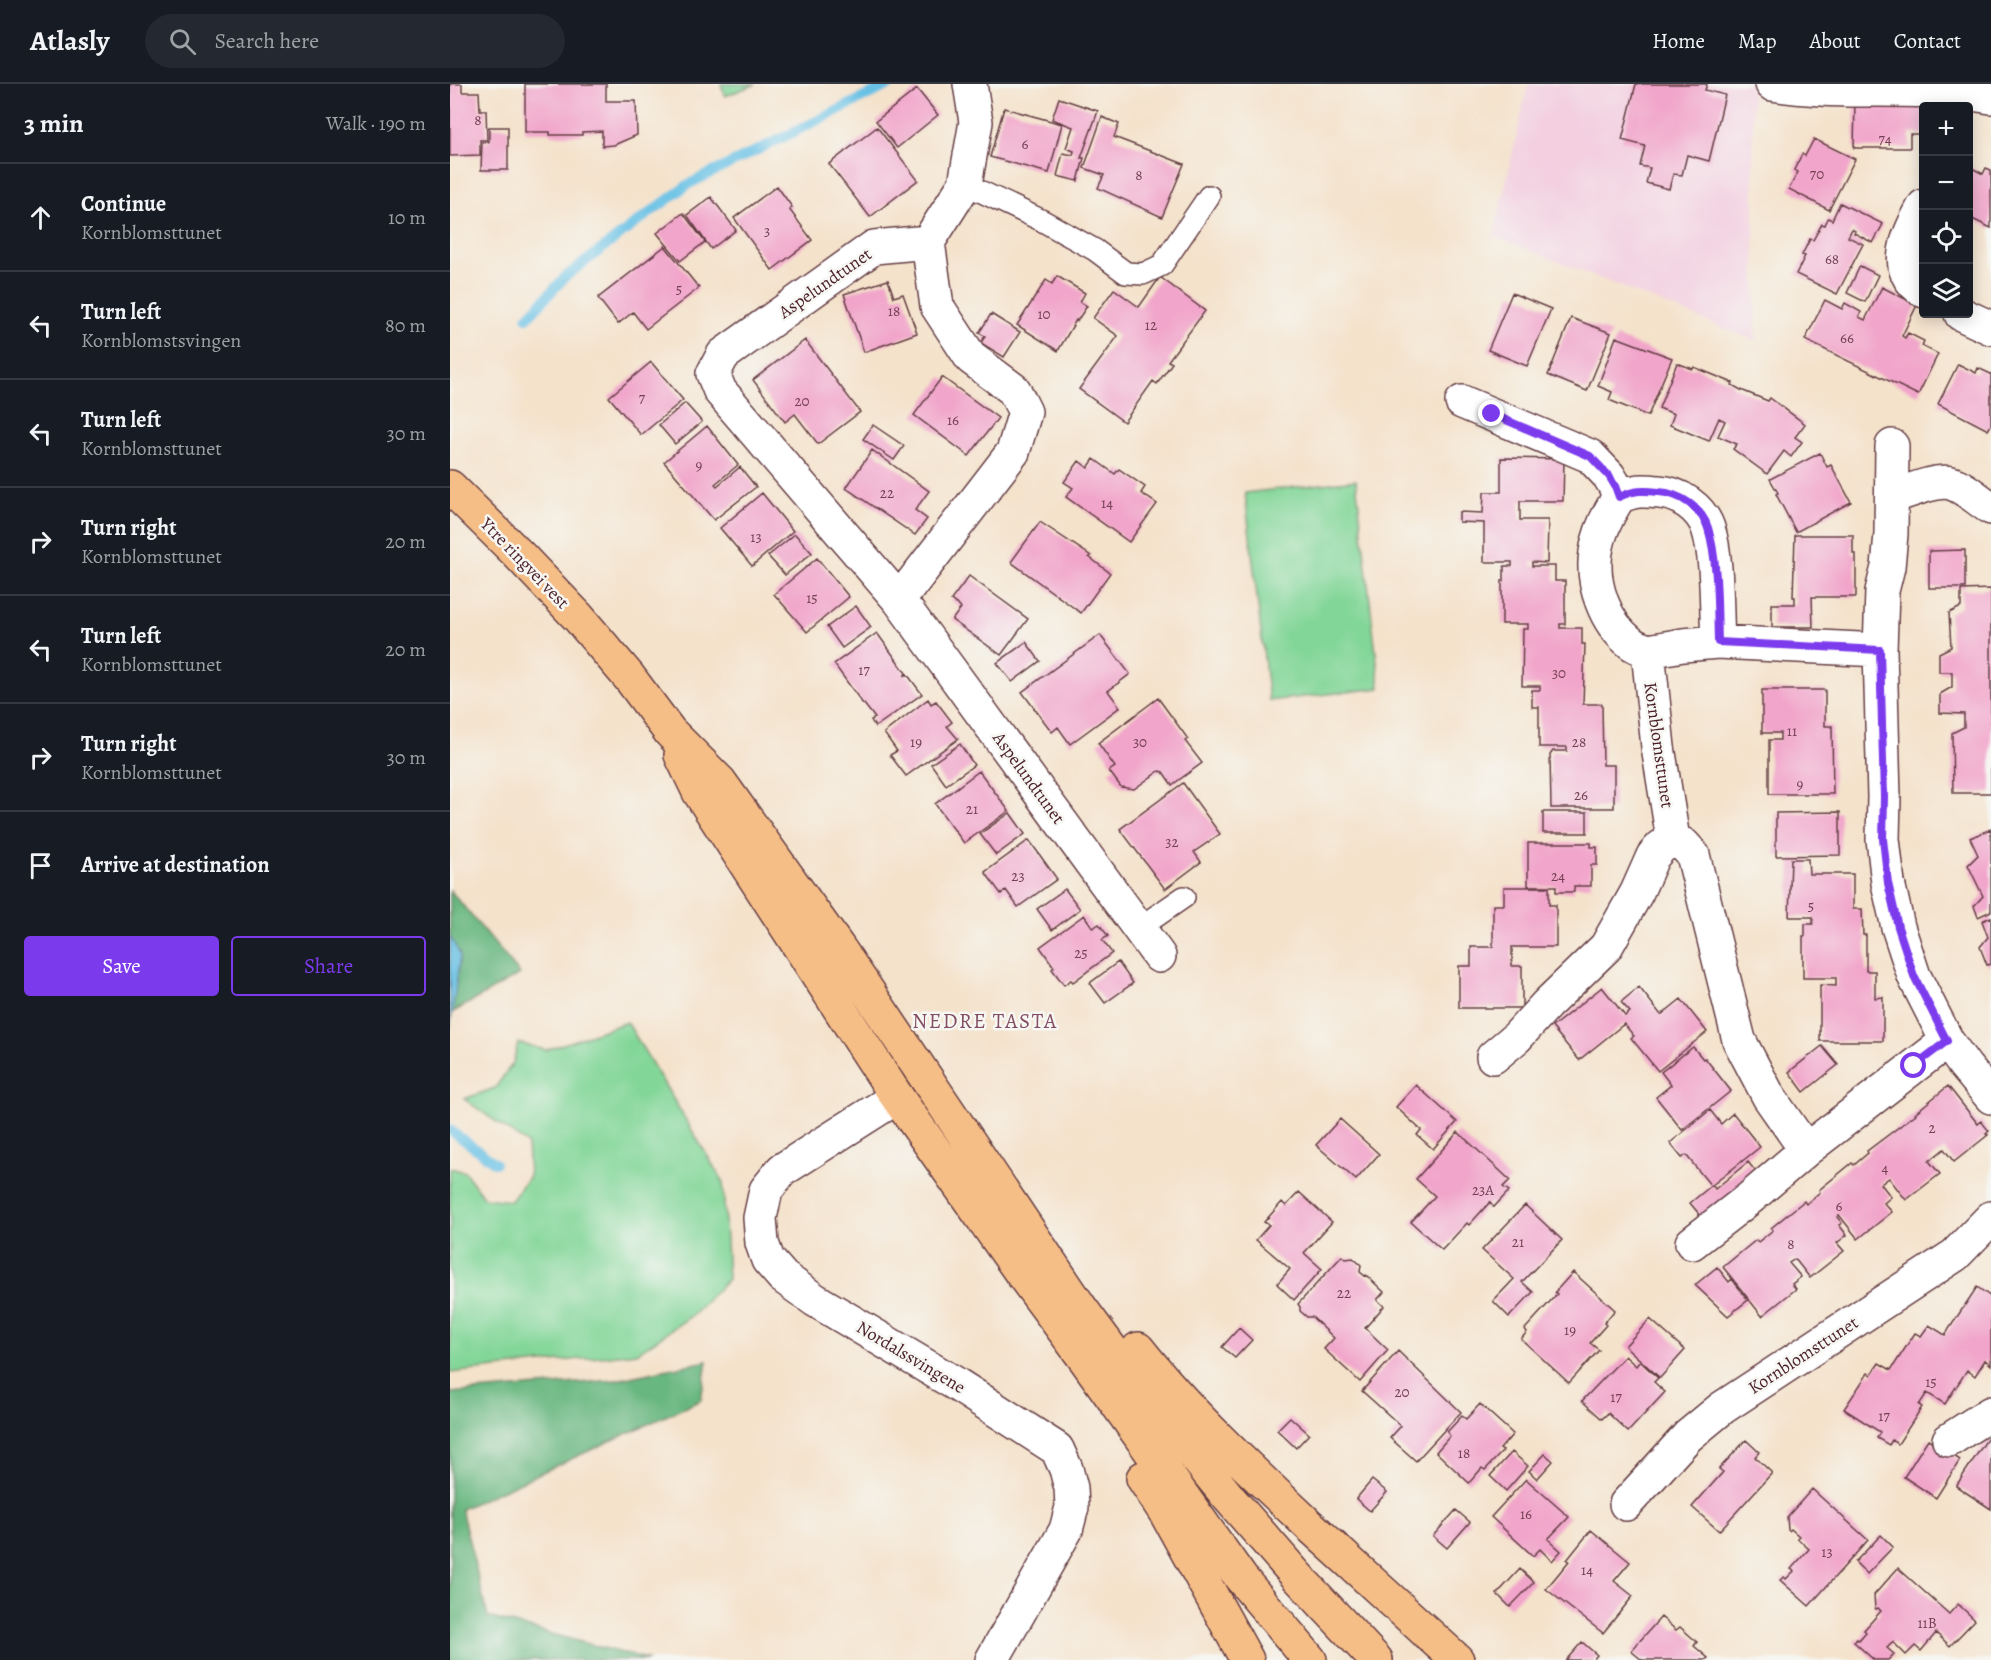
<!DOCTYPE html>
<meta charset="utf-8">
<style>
body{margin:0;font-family:Alegreya,serif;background:#242831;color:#f1f3f6}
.controls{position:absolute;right:18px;top:18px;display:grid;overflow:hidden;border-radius:6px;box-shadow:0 3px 15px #0003}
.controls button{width:54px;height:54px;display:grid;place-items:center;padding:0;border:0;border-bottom:2px solid #363941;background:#171b24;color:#f1f3f6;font:30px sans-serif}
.stop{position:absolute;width:18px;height:18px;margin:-14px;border:4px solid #7c3aed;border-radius:50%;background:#fff}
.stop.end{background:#7c3aed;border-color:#fff;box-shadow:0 2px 6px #0008}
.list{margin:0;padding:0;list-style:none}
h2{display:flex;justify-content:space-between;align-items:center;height:78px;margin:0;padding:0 24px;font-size:26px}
h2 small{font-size:20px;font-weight:400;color:#9ea1a6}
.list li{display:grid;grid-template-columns:39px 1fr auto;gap:18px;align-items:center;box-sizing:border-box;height:108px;padding:0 24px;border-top:2px solid #363941}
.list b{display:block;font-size:22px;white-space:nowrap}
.list p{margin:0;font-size:20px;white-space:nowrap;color:#9ea1a6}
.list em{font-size:20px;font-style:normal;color:#9ea1a6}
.actions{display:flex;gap:12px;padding:18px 24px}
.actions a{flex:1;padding:14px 0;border:2px solid #7c3aed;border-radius:6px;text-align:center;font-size:21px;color:#7c3aed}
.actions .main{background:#7c3aed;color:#fff}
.icon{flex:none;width:33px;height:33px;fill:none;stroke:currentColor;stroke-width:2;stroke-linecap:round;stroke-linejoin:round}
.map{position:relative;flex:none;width:1541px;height:1576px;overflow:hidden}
header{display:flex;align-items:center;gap:36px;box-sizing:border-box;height:84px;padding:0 30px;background:#171b24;border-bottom:2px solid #363941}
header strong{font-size:28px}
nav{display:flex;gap:33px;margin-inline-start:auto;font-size:21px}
.search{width:420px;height:54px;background:#242831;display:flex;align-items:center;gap:15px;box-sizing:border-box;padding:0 21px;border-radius:33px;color:#9ea1a6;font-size:22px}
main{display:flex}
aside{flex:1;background:#171b24}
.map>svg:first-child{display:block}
.built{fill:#f3cfe0}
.green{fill:#82d698;stroke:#667a62;stroke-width:1.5}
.forest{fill:#69b780;stroke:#5a6b56;stroke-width:1.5}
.water{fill:#68c1e5;stroke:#597088;stroke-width:1.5}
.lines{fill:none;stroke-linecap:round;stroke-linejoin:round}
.stream{stroke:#68c1e5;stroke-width:10}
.building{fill:#f1a5ca}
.lane-casing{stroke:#643c43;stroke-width:24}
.street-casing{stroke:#643c43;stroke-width:36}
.highway-casing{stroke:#643c43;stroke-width:36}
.lane{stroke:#fff;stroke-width:21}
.street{stroke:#fff;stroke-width:33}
.highway{stroke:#f6be87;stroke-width:33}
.route{stroke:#7c3aed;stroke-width:8}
.labels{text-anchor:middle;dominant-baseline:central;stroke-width:5;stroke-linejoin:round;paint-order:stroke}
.number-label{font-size:15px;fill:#744053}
.street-label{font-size:18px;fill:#4a1f2b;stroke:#f6f6f2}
.quarter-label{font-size:21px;letter-spacing:1.5px;fill:#844e63;stroke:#f6f6f2}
</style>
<header>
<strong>Atlasly</strong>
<div class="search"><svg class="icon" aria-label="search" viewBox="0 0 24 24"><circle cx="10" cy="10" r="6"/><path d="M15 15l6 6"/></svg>Search here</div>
<nav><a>Home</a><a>Map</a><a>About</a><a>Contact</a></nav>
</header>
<main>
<aside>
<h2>3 min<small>Walk · 190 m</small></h2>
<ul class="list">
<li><svg class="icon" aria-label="ahead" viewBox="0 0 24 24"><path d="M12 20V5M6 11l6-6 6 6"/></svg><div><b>Continue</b><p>Kornblomsttunet</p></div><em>10 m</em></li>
<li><svg class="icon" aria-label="left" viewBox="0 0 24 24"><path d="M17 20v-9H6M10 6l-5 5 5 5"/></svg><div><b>Turn left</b><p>Kornblomstsvingen</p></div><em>80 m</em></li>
<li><svg class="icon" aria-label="left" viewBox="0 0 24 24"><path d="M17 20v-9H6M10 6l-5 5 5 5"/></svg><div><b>Turn left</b><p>Kornblomsttunet</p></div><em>30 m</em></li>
<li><svg class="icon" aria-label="right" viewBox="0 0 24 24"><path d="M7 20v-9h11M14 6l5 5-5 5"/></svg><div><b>Turn right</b><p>Kornblomsttunet</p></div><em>20 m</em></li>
<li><svg class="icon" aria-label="left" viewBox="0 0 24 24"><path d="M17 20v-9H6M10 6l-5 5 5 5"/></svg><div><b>Turn left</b><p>Kornblomsttunet</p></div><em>20 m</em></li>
<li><svg class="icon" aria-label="right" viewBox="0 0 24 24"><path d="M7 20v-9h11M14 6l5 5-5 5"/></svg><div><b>Turn right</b><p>Kornblomsttunet</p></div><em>30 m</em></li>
<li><svg class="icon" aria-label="arrive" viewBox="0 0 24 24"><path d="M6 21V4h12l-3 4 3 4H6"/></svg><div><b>Arrive at destination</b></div></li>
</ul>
<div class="actions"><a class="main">Save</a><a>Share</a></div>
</aside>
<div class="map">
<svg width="1541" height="1576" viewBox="0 0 1541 1576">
<rect width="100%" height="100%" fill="#f6f6f2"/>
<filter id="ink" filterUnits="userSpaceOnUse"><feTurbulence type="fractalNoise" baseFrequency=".0167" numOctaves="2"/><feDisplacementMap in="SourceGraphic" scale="12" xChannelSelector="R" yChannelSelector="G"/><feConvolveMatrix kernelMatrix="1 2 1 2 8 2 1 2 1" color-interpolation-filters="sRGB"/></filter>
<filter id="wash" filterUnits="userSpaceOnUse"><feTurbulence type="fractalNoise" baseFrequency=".008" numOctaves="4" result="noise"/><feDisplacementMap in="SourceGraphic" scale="24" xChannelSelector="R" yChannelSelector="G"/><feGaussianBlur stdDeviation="1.35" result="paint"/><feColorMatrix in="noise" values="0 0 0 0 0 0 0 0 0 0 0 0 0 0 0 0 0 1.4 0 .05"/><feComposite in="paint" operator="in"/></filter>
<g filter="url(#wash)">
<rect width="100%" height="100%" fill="#f4e2cb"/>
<path class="built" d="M1078 0H1302L1306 257 1044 152Z"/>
<path class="green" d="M271 0H306L275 12Z
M906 396 930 604 819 617 795 409Z
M177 938 273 1098 278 1195 244 1230 187 1269 0 1289V1084L15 1088 34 1114 61 1117 79 1092 77 1060 14 1015 45 1004 63 979 68 959 96 966Z"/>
<path class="forest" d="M0 806 70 890 0 930Z
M257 1277 251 1316 11 1425 38 1533 199 1576H0V1309L166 1296Z"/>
<path class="water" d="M0 852 10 871 0 946Z"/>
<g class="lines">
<path class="stream" d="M77 234 115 193 190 136 239 100 441 0
M0 1046 45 1079"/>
</g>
<g id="blocks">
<path class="building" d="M0 0H12V8H29L30 26H36L37 56H30V71L0 72Z
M75 0H156V17H186L187 51 164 61 152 62V47L132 48V51H100V48H75Z
M1186 0H1257L1255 6 1275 11 1259 77 1237 71 1232 91 1223 90 1219 105 1196 99 1200 84 1190 82 1195 62 1172 56Z
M467 5 488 31 447 64 426 37Z
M609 14 648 27 631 74H634L628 97 607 92 613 69 623 71 624 67 616 64 623 43 602 35Z
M1405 18 1474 23V50H1460V64H1404Z
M554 24 612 40 599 89 540 73Z
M652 33 669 40 664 53 734 80 712 133 648 104 654 91 634 84Z
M39 43H58V86H31L32 58H39Z
M427 43 468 96 420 133 379 80Z
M1364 55 1405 75 1379 126 1339 105 1348 88 1344 86 1352 70 1355 72Z
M1518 82 1533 90 1536 84 1541 86V144L1518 133Z
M327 102 342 123 339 125 362 156 322 186 284 134Z
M261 113 286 146 261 165 237 131Z
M1390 119 1433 140 1423 159 1404 149 1405 147 1402 145 1398 153 1413 160 1387 210 1346 190 1355 172 1352 171 1360 155 1363 156 1372 140 1375 141 1378 134 1382 136Z
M233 129 255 158 230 177 207 149Z
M215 162 249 204 196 245 183 228 168 240 148 214Z
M1410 182 1428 191 1415 218 1397 209Z
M607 192 635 209 630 218 637 222 627 237 626 236 608 267 567 241 596 196 602 200Z
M710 193 755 227 718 277 722 279 707 300 703 297 674 338 629 305 668 252 643 234 664 205 689 223Z
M438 196 444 213 453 210 467 249 414 268 394 210Z
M1432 203 1467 221 1452 252 1455 254 1458 249 1474 257 1472 262 1488 270 1468 311 1355 256 1375 216 1392 225 1395 219 1411 228 1409 233 1415 236Z
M1062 209 1101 225 1077 282 1038 266Z
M541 230 570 248 554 273 531 259 535 252 529 249Z
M1121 234 1161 249 1137 307 1098 291Z
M1166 253 1222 274 1198 332 1159 316 1162 308 1148 302Z
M355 256 410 328 368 360 345 330 335 338 303 296Z
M201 278 233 316 191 351 159 313Z
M1227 279 1243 285 1244 283 1283 299 1282 301 1291 306 1318 317 1320 314 1355 340 1345 353 1352 358 1341 373 1334 367 1317 390 1283 365 1287 360 1268 352 1275 337 1269 334 1259 357 1220 341 1224 330 1209 324Z
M1508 280 1526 289 1528 284 1541 290V341L1538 346 1488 320Z
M492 293 548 334 519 372 464 331Z
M235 319 252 338 225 360 209 341Z
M423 341 454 362 444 376 413 355Z
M257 342 288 381 265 400 267 402 290 383 306 403 264 436 214 378Z
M422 366 479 407 465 426 477 435 465 451 396 404Z
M1370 369 1377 383 1381 381 1401 418 1346 448 1326 410 1328 409 1320 395Z
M1051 374 1114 375 1113 417H1070V436H1098L1097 479 1082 478V482H1105V497H1115V540H1110V544H1132V560H1135L1133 620H1152L1153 681H1164V724H1101L1100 671 1103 667H1117V663H1089V623H1082V606H1090V602H1072L1073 545H1078V540H1052V497H1054V482H1062V478H1034V439L1009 438V428L1033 429 1034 408H1051Z
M644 375 665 390 669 385 695 403 691 409 707 420 679 458 616 413 623 404 614 398 629 377 638 384Z
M312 409 343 447 302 482 270 444Z
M590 438 641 472 639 473 660 489 631 529 561 478Z
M345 450 362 469 335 491 318 472Z
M1345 451H1403V470H1406V513H1362L1363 543H1322V520H1345V513H1343Z
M1515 466V504H1479V467Z
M367 474 399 513 357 548 324 510Z
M519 492 578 535 551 571 502 536 511 524 501 516Z
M1541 505V709H1503L1502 649 1514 643V630L1490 629V610L1502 603V588H1489V569L1501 563 1499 529 1511 523V506Z
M406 522 421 543 392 564 377 543Z
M427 549 456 589 455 591 457 590 472 610 425 643 421 636 425 634 414 620H413L384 580Z
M650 551 680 590 658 607 670 623 620 660 608 643 602 648 572 608Z
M576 558 590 577 562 598 547 579Z
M1312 606H1375V642H1382L1383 710H1319V656H1330V649H1312Z
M708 614 738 655 735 657 752 679 722 701 713 688 709 687 684 705 671 703 659 687 665 683 648 659Z
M478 615 481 620 486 617 502 638 497 642 508 655 456 692 440 671 447 667 434 649Z
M510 660 524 681 496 701 481 680Z
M529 687 559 727 514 759 485 720Z
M733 699 770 750 744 768 751 778 715 805 670 745Z
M1093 728H1137V749H1093Z
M1390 728V771L1326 772V729Z
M560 729 575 750 546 771 530 750Z
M1541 745V827L1528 833 1524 822 1533 812 1518 781 1528 771 1520 754Z
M579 756 607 795 568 823 556 806 551 810 535 788Z
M1078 759H1141V763H1147V781H1141V802H1124V808H1106V802H1078Z
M1341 775H1358L1359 790H1403V825H1412L1413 851H1416V887H1425V914L1433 913V957H1370V901L1386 902V894H1353V852H1355V840H1363V833H1339Z
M1054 803H1099V821H1106V863H1062V882H1072V924H1009V882H1021V863H1043V821H1054Z
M615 805 630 825 602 846 587 825Z
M634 831 643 844 649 840 658 852 652 856 662 869 623 898 621 896 614 901 602 885 604 883 590 863Z
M1541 833V880L1537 881 1530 863 1538 853 1532 837Z
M668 878 683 899 655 919 640 899Z
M1152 903 1175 932 1180 928 1171 918 1189 903 1211 931 1231 915 1257 948 1208 987 1181 954 1184 952 1174 940 1129 976 1102 943Z
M1372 962 1388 981 1354 1008 1339 988Z
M1243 963 1253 975 1255 974 1281 1007 1232 1046 1206 1013 1221 1001 1211 988Z
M966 1001 1007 1038 983 1065 967 1051 971 1046 946 1023Z
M1498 1002 1528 1040 1531 1037 1539 1047 1536 1050 1538 1051 1504 1078 1494 1065 1479 1077 1490 1090 1456 1116 1439 1094 1431 1100 1441 1113 1434 1119 1442 1128 1408 1155 1389 1131 1387 1133 1392 1139 1389 1141 1397 1151 1387 1159 1394 1167 1360 1194 1345 1175 1339 1179 1351 1193 1342 1200 1346 1205 1312 1232 1273 1183 1306 1156 1308 1158 1323 1146 1321 1144 1354 1117 1356 1120 1370 1108 1369 1106 1402 1079 1404 1081 1418 1069 1417 1067 1466 1030 1465 1029Z
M1260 1026 1271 1040 1283 1029 1310 1063 1261 1102 1236 1071 1232 1074 1220 1059Z
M890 1035 929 1070 906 1096 866 1061Z
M1008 1048 1060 1096 1053 1103 1059 1107 1044 1123 1040 1118 1019 1141 1017 1139 992 1166 961 1138 985 1112 966 1095Z
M1298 1078 1311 1094 1255 1137 1240 1119 1262 1101 1265 1105Z
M849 1108 882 1138 854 1169 872 1185 844 1216 827 1200 840 1185 806 1156 819 1141 814 1138 832 1118 836 1122Z
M1075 1121 1112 1156 1072 1198 1083 1208 1059 1233 1043 1217 1064 1195 1032 1166Z
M892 1172 896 1175 903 1174 911 1181 910 1188 915 1192 916 1191 934 1208 927 1216 934 1222 915 1244 938 1266 910 1298 874 1265 884 1254 862 1233H857L850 1227V1223L848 1220Z
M1267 1183 1279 1198 1282 1195 1298 1216 1278 1232 1245 1201Z
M1123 1188 1165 1226 1154 1239 1156 1241 1140 1259 1149 1266 1119 1299 1071 1255 1077 1248 1075 1245 1107 1210 1105 1208Z
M1527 1203 1541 1213V1281L1535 1276 1525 1292 1517 1286 1495 1320 1477 1309 1469 1321 1472 1323 1448 1360 1442 1356 1439 1361 1427 1354 1430 1348 1394 1325 1418 1289 1421 1291 1429 1279 1441 1286 1465 1249 1471 1252 1479 1241 1495 1251Z
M1200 1235 1235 1266 1210 1294 1175 1262Z
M789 1244 802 1256 785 1274 772 1263Z
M948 1267 1011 1328 966 1377 940 1354 951 1342 912 1307Z
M1175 1272 1186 1282 1190 1277 1208 1294 1204 1298 1215 1308 1178 1348 1158 1329 1152 1335 1132 1317Z
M1030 1320 1063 1350 1050 1365 1053 1367 1035 1386 1032 1384 1019 1399 986 1368 1000 1352 997 1348 1012 1332 1016 1335Z
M840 1333 859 1350 846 1364 827 1346Z
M1541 1349V1425L1506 1402Z
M1478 1355 1510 1376 1486 1414 1454 1393Z
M1296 1356 1309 1368 1305 1373 1322 1389 1269 1447 1242 1423 1273 1388 1269 1385Z
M1062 1368 1078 1382 1056 1407 1040 1392Z
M1095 1370 1103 1377 1087 1395 1079 1387Z
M1076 1395 1119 1433 1098 1455 1111 1467 1102 1477 1090 1465 1083 1472 1041 1433Z
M922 1396 937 1408 920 1427 906 1415Z
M1362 1405 1418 1456 1359 1522 1330 1496 1334 1493 1336 1495 1344 1487 1341 1485 1359 1465 1347 1454 1349 1452 1341 1445 1339 1447 1338 1446 1337 1433Z
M1006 1426 1020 1438 997 1464 983 1452Z
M1141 1446 1180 1478 1164 1497 1183 1512 1153 1549 1096 1505 1119 1477 1117 1476Z
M1431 1451 1443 1463 1417 1490 1405 1478Z
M1448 1484 1499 1530 1508 1520 1525 1536 1500 1562 1486 1549 1471 1567 1465 1562 1456 1571 1443 1558 1437 1564 1444 1570 1438 1576H1424L1404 1558 1407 1555 1409 1556 1416 1548 1414 1546 1431 1527 1428 1524 1426 1525 1425 1524 1424 1511Z
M1070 1485 1084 1498 1060 1523 1047 1510Z
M1211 1533 1226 1546 1230 1543 1247 1558 1244 1562 1258 1574 1255 1576H1192L1181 1567Z
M1132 1558 1147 1571 1143 1576H1116Z"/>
</g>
</g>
<g filter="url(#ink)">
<use href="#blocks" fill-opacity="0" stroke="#643c43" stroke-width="1.5"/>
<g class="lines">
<g class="lane-casing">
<path id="lane" d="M515 100 593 137 645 166 676 189 693 190 712 181 759 112
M689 844 734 813"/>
</g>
<g class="street-casing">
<path id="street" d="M1322 0C1393 12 1469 0 1541 13
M1474 122C1460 148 1438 186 1474 207
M478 158 515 100 526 38 520 0
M1511 230 1541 244
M1012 318 1140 372 1159 392 1165 402 1169 413C1184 406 1193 406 1209 408 1229 409 1251 424 1258 444 1268 474 1266 525 1268 558
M1442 362 1441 450 1438 483 1432 507 1430 566 1434 713 1433 755 1438 799 1448 843 1464 892 1497 957 1515 982 1541 1013
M1169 413C1158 430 1149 447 1146 468 1141 500 1155 539 1181 559 1186 563 1193 565 1198 567
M1442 413C1457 408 1486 395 1501 399 1515 403 1529 417 1541 424
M449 516 563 368 575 328 564 306 521 274 487 222 478 158 424 163 273 271 263 290 270 307 449 516 709 872
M1043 973 1067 953 1097 920 1156 863 1187 808 1203 772 1211 763 1223 755
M447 1013 332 1086 316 1106 310 1134 312 1159 318 1176 333 1193 365 1216 506 1300 607 1365 616 1385 621 1404 622 1423 616 1446 542 1576
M1356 1066 1319 1013 1289 956 1243 771 1234 761 1223 755 1208 663 1198 567 1233 561 1268 558 1430 566
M1242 1159 1300 1114 1356 1066 1497 957
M1499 1356 1541 1329
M1176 1420 1238 1352 1272 1324 1505 1171 1541 1134"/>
</g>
<g class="highway-casing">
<path id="highway" d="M0 403 67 469 128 533 179 593 220 648 270 698 390 866 630 1223 692 1307 779 1414 847 1492 926 1576
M231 671 249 708 447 1013 572 1190 635 1275 791 1494 860 1576
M688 1265C739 1329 799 1385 859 1441 908 1486 958 1531 1007 1576
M693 1394 717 1431 797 1576"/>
</g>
<use href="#lane" class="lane"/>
<use href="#street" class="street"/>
<use href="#highway" class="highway"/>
</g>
</g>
<g class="lines" filter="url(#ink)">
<path class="route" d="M1042 330 1140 372 1159 392 1165 402 1169 413C1184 406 1193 406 1209 408 1229 409 1252 424 1258 444 1268 475 1267 525 1268 558L1430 566 1434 713 1433 755 1438 799 1448 843 1464 892 1497 957 1464 982"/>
</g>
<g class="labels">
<g class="number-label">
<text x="28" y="36">8</text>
<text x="1435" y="55">74</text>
<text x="575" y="60">6</text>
<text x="1367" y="90">70</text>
<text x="689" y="91">8</text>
<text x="317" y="147">3</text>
<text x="1382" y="175">68</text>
<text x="229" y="205">5</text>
<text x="444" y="227">18</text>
<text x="594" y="230">10</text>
<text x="701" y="241">12</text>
<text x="1397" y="254">66</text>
<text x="192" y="314">7</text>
<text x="352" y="317">20</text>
<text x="503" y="336">16</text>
<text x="249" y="381">9</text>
<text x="437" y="409">22</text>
<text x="657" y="419">14</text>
<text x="306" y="453">13</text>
<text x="362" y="514">15</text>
<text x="414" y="586">17</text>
<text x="1109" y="589">30</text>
<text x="1342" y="647">11</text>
<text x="466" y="658">19</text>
<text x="690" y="658">30</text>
<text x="1129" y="658">28</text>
<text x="1350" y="700">9</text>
<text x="1131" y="711">26</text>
<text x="522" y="725">21</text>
<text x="722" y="758">32</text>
<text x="568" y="792">23</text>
<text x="1108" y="792">24</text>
<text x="1361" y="822">5</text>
<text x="631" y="869">25</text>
<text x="1482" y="1044">2</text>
<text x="1435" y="1084">4</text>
<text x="1033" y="1106">23A</text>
<text x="1389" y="1122">6</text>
<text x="1068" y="1158">21</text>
<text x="1341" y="1160">8</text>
<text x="894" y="1209">22</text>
<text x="1120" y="1246">19</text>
<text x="1481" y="1298">15</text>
<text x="952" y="1308">20</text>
<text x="1166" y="1313">17</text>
<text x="1434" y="1332">17</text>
<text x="1014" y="1369">18</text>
<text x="1076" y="1430">16</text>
<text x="1377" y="1468">13</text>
<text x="1137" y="1486">14</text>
<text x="1477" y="1539">11B</text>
</g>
<g class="street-label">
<text transform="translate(375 199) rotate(-35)">Aspelundtunet</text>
<text transform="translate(75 479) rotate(46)">Ytre ringvei vest</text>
<text transform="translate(1209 661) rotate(82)">Kornblomsttunet</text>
<text transform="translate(579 694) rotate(54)">Aspelundtunet</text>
<text transform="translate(1353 1271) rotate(-33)">Kornblomsttunet</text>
<text transform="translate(461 1273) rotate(31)">Nordalssvingene</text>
</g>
<g class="quarter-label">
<text x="535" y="937">NEDRE TASTA</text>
</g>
</g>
</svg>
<div class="controls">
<button>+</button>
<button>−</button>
<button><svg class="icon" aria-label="locate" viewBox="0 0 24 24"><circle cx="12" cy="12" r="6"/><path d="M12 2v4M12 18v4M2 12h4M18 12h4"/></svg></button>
<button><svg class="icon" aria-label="layers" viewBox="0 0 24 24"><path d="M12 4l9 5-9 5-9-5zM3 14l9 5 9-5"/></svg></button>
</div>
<div class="stop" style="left:1464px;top:982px"></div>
<div class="stop end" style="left:1042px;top:330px"></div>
</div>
</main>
